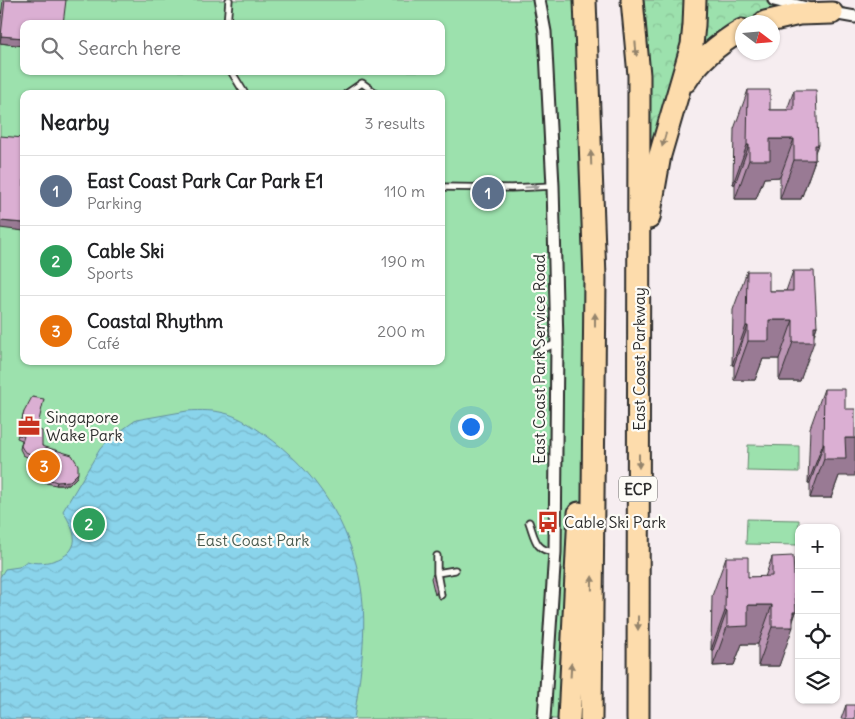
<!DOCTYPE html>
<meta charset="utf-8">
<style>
body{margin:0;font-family:Delius,sans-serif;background:#f6f6f6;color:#202124}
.controls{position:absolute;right:15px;bottom:15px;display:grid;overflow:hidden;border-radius:10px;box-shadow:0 1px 4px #0004}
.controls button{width:45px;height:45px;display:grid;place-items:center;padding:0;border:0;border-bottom:1px solid #e0e0e0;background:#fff;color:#202124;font:25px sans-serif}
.compass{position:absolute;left:735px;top:15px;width:45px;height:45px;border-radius:50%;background:#fff;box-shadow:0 1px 4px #0004;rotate:106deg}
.you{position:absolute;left:470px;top:426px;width:18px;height:18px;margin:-12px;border:4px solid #fff;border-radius:50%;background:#1a73e8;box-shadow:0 0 0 8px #1a73e833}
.badge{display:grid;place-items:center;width:32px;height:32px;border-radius:50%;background:#1a73e8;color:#fff;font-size:16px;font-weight:700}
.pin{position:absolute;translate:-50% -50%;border:2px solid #fff;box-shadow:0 1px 5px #0006}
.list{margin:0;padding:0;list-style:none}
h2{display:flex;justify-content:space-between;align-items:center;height:65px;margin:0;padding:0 20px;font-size:21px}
h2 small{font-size:16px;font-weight:400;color:#757577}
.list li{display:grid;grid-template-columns:32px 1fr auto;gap:15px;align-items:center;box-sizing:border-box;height:70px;padding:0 20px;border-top:1px solid #e0e0e0}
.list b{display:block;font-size:19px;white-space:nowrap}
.list p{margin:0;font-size:16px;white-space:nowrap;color:#757577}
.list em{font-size:16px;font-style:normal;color:#757577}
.icon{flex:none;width:28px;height:28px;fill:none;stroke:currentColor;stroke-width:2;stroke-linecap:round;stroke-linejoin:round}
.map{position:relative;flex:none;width:855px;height:719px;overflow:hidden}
.search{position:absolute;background:#fff;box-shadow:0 1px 4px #0004;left:20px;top:20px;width:425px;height:55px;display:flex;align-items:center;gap:12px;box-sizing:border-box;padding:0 18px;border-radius:10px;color:#757577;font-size:19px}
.panel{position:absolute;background:#fff;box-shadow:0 1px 4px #0004;left:20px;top:90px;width:425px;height:275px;border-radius:10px}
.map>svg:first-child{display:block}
.forest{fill:url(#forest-crowns);stroke:#64866c}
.park{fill:#9ce1ad;stroke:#64866c;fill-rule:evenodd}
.water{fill:url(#water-waves);stroke:#64909e}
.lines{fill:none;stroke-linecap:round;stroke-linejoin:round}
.lane-casing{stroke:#2b2b2b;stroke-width:9}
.street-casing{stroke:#2b2b2b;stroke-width:15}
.highway-casing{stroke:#2b2b2b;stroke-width:25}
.lane{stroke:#fdfcf7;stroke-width:5.5}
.street{stroke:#fdfcf7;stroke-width:11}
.highway{stroke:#fddcac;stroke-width:21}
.wall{fill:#bc96b5;stroke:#2b2b2b}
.shaded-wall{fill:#997a94;stroke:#2b2b2b}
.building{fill:#dbafd3;stroke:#2b2b2b}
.oneway{fill:#94846c}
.oneway2{fill:#9e9e9b}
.labels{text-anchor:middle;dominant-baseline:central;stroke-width:4.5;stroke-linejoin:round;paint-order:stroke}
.shield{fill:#fdfcf7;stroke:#6a6a68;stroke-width:1}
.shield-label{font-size:15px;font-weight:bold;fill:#2b2b2b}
.street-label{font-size:16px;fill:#2b2b2b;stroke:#fdfcf7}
.poi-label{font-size:16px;fill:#2b2b2b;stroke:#fdfcf7;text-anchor:start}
.park-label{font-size:16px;fill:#47584c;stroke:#fdfcf7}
</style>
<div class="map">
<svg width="855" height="719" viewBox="0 0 855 719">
<defs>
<pattern id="forest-crowns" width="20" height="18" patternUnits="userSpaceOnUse" patternTransform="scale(1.25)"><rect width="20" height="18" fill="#9ce1ad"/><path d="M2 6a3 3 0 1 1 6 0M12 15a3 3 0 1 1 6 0" fill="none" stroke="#87c195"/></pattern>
<pattern id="water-waves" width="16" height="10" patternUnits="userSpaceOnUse" patternTransform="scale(1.25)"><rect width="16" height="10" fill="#8ad4eb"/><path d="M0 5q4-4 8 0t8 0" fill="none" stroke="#77b6ca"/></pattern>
</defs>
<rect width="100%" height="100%" fill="#f6edf0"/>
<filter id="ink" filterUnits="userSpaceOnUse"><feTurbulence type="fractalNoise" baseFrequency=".02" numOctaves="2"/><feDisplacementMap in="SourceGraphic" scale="10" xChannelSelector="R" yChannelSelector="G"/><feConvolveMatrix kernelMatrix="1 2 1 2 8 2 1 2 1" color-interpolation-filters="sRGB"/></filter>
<g filter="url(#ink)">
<path class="forest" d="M629 0H766L782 6 772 22H742L693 78 673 118 642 274Z"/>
<path class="park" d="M0 0H585L591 719H0ZM24 24H441V71H24ZM24 94H441V361H24Z
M748 445 799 446V472L747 471Z
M747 519 799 520 798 545 746 544Z"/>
<path class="water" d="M187 411C201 410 215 410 228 414 241 418 254 427 264 434 316 470 351 525 361 587 368 631 360 676 354 719H0V577L5 569 19 567 27 561C44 567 78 558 74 536 73 528 67 518 63 511L100 449 108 440 136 420Z"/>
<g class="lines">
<g class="lane-casing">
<path id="lane" d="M227 24 229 0
M231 71 245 94
M346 94 362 83 377 94
M441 187 511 188 553 186
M537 352 557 343
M529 522C535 538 535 551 555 552
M437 556V573L441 595
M437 573 455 570"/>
</g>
<g class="street-casing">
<path id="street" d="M539 0 545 32 553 186 557 343 555 552 544 719
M774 0 807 8
M827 12 855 17"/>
</g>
<g class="highway-casing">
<path id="highway" d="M585 0 595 278 591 719
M632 0 639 75 638 719
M765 22 799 14 832 13
M686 81C700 59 720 43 742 30
M649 218 660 155 692 45 694 25 695 0
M569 719 579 513"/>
</g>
<use href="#lane" class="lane"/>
<use href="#street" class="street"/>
<use href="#highway" class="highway"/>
</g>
<path class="wall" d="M3 0H66L24 24V46L0 43V26Z
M748 90 770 110H787L794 90 815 152V160L801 199H780V177L764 178 756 199H735V184H733L734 129Z
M747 271 769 291H786L793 271 817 326 800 381H779V359H763L755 380H734V365H732L733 310Z
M824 389 845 409 839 476 831 498H810V483H808L810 428Z
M24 412 37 429 42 446 77 477 69 485H56L46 483 29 458 23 455 20 449 22 440 17 438Z
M726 557 748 577H765L772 557 796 612 779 666H758V644H742L734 665 713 666V650H711L712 596Z
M433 574 437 591 435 595 431 578Z
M846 705 855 719H841Z"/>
<path class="shaded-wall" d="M1 36 24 38V46L0 43Z
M770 139H794L780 177 764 178 756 199H735L749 160Z
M747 145H749L735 184H733Z
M815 145H818L812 160H815L801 199H780L794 160Z
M0 221 24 223V231L0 228Z
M769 320H793L779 359H763L755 380H734L748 341Z
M746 326H748L734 365H732Z
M814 326H817L811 342H814L800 381H779L793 342Z
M845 438H855V476H839L831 498H810L824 459Z
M823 444H824L810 483H808Z
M78 473 77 477 69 485H56L57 482Z
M748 605H772L758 644H742L734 665 713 666 727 627Z
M725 611H727L713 650H711Z
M793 612H796L790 627H793L779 666H758L772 627Z"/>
<path class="building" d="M5 0H66L63 24H24V38L1 36Z
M748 90H770V110H794V90H816L818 145H815V160H794V139H770V160H749V145H747Z
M0 136 24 138V223L0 221Z
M747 271H769V291H793V271H814L817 326H814V342H793V320H769V341H748V326H746Z
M824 389H845V409H855V438H845L846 459H824V444H823Z
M32 397 44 399 37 429 42 431V446L72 455 78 465V473L70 481 57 482 48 479 30 454 24 451 21 446 24 436 18 435 24 412Z
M793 556 796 612H793V627H772V605H748V626L727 627V611H725L726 557H748V577L772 576V557Z
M846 705H855V719H846Z"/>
<defs><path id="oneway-solid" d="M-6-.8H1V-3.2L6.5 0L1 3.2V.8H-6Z" transform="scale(1.25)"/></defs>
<g class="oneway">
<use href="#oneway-solid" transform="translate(636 49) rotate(85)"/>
<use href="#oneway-solid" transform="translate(664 140) rotate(106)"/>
<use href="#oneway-solid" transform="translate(591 158) rotate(-92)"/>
<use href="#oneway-solid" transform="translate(595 320) rotate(-90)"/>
<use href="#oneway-solid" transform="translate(639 461) rotate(90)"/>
<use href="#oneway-solid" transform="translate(592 583) rotate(-89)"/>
<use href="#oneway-solid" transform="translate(638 623) rotate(90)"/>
<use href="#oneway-solid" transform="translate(571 670) rotate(-87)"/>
</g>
<use class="oneway2" href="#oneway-solid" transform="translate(532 187) rotate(-3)"/>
</g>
<defs>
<g id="office-bare" transform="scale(1.725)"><path d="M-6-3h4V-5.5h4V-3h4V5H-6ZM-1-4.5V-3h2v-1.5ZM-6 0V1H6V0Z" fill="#c8321e" stroke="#fdfcf7" stroke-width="2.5" paint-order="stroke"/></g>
<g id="bus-bare" transform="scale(1.725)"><path d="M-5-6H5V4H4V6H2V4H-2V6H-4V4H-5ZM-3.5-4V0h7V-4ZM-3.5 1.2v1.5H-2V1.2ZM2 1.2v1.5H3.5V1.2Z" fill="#c8321e" stroke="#fdfcf7" stroke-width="2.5" paint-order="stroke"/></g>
</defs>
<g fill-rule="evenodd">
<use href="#office-bare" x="29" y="426"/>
<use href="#bus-bare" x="548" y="522"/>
</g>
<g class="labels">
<rect class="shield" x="619" y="476.5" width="38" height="25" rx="4"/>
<g class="shield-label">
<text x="638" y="489">ECP</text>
</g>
<g class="street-label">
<text transform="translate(539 359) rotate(-90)">East Coast Park Service Road</text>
<text transform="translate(639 359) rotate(-90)">East Coast Parkway</text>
</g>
<g class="poi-label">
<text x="46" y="417">Singapore<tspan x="46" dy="18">Wake Park</tspan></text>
<text x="564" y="522">Cable Ski Park</text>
</g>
<g class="park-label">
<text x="253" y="540">East Coast Park</text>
</g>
</g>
</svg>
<div class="controls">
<button>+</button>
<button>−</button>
<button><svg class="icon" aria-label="locate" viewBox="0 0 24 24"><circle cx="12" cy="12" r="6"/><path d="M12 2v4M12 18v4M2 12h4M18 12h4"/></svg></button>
<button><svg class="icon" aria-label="layers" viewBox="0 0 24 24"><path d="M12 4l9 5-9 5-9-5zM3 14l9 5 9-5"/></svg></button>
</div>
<svg class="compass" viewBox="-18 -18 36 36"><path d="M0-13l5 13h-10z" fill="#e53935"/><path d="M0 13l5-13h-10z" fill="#757577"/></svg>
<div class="you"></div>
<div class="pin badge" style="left:488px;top:193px;background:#5c6f8a">1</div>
<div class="pin badge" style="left:89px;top:524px;background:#2e9e5b">2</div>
<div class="pin badge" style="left:44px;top:466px;background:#e8710a">3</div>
<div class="search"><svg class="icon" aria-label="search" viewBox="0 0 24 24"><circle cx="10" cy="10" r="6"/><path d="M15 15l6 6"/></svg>Search here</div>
<section class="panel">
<h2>Nearby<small>3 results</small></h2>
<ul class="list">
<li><span class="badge" style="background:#5c6f8a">1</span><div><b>East Coast Park Car Park E1</b><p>Parking</p></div><em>110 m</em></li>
<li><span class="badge" style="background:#2e9e5b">2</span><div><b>Cable Ski</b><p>Sports</p></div><em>190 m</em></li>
<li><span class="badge" style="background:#e8710a">3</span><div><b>Coastal Rhythm</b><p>Café</p></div><em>200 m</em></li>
</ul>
</section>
</div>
